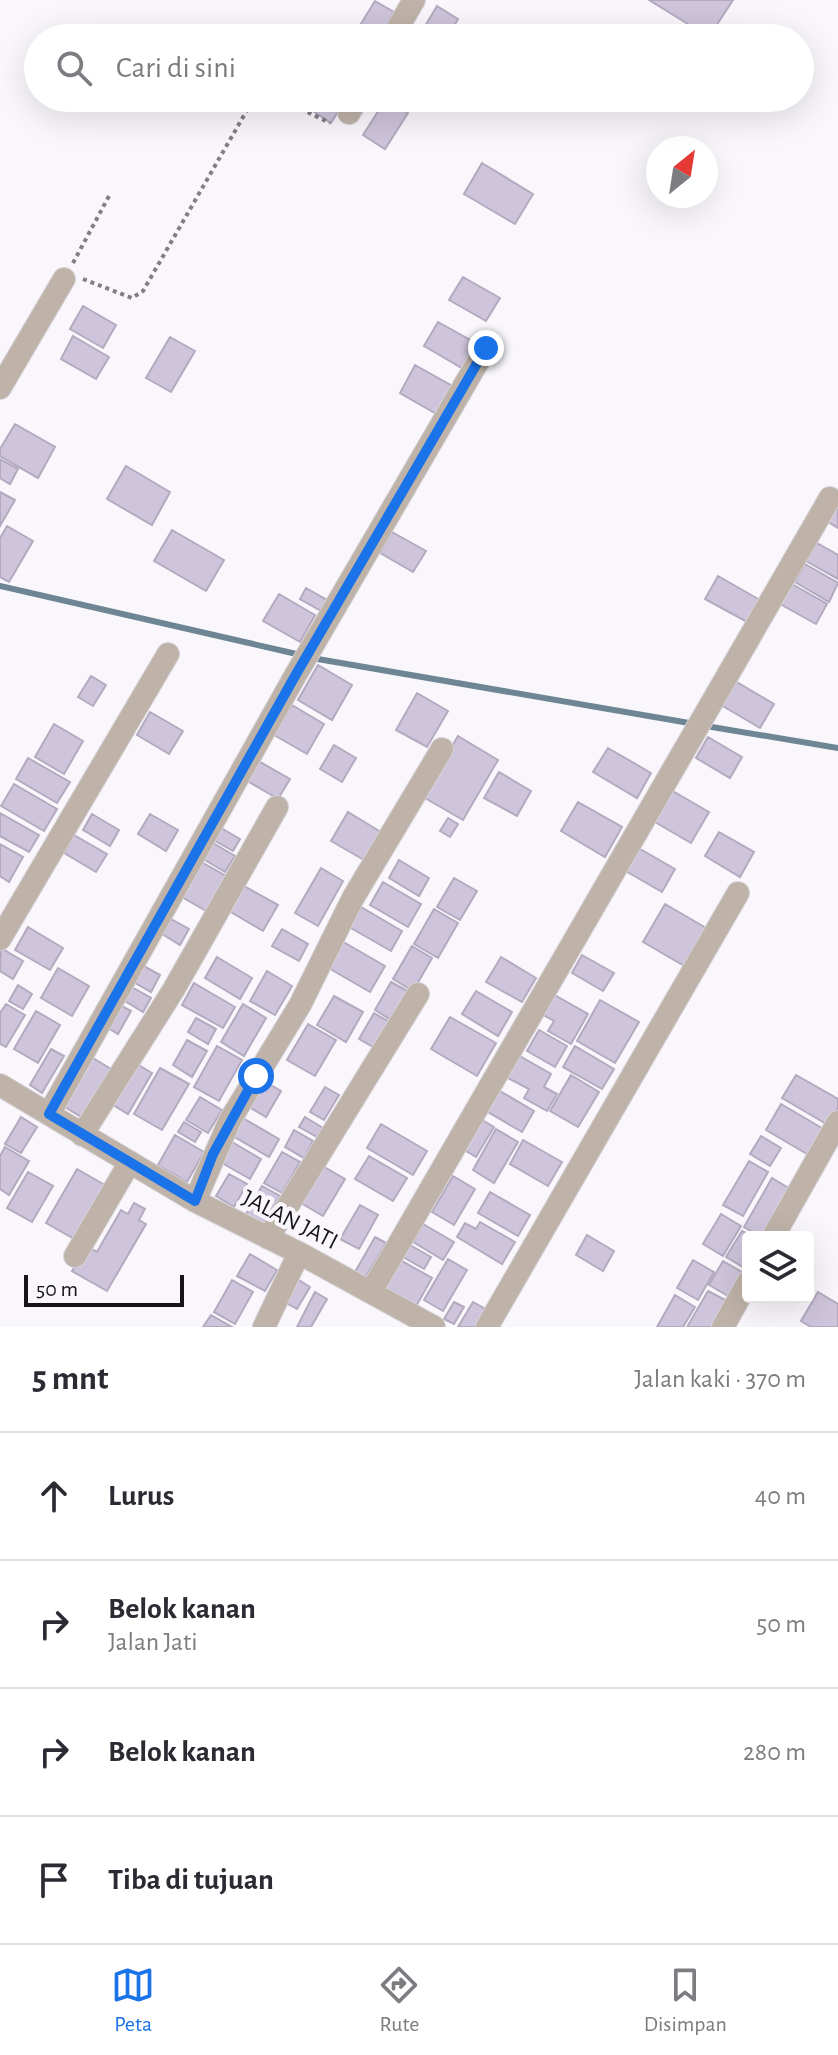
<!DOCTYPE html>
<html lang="id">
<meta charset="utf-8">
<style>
body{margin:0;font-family:"Alegreya Sans",sans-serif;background:#f2f2f3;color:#2b2b33}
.controls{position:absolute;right:24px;bottom:24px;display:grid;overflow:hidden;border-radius:8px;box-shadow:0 8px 32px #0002}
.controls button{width:72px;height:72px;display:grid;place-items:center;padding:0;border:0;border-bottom:2px solid #e1e1e2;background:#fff;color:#2b2b33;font:40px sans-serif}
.compass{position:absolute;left:646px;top:136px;width:72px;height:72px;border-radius:50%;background:#fff;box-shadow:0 8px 32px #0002;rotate:30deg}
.scale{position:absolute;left:24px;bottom:20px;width:160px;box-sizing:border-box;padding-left:8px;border:4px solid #16131b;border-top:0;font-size:22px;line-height:28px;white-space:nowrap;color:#16131b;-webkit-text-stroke:6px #f9f7fc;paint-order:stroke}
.stop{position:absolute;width:24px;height:24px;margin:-18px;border:6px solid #1a73e8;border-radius:50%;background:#fff}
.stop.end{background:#1a73e8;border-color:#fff;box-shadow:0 2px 8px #0008}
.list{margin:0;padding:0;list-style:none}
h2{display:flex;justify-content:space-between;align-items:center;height:104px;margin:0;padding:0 32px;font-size:34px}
h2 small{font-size:26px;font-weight:400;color:#7c7c81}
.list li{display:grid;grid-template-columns:52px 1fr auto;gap:24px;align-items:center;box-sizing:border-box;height:128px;padding:0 32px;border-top:2px solid #e1e1e2}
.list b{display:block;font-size:30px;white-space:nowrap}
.list p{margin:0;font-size:26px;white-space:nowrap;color:#7c7c81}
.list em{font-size:26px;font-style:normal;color:#7c7c81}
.icon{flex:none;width:44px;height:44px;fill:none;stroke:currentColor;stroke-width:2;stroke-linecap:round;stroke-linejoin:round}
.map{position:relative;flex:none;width:838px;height:1327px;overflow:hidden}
.search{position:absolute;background:#fff;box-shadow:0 8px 32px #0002;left:24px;right:24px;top:24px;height:88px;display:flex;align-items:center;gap:20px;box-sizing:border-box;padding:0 28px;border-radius:44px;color:#7c7c81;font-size:30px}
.sheet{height:616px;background:#fff}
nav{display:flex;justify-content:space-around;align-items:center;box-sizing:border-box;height:112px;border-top:2px solid #e1e1e2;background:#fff;font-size:22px;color:#7c7c81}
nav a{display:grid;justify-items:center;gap:4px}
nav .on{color:#1a73e8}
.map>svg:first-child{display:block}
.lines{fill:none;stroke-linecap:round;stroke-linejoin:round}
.stream{stroke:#6e8694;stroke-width:6}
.building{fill:#cec4db;stroke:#b3aac0;stroke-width:2}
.street-casing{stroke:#d5d3d8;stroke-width:24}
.path{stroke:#817e85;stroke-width:4;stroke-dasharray:4 4;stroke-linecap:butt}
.street{stroke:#bfb2a8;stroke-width:22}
.route{stroke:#1a73e8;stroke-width:10}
.labels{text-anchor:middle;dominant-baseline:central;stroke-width:8;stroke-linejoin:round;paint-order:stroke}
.street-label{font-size:24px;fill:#16131b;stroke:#f9f7fc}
</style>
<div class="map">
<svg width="838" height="1327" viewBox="0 0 838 1327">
<rect width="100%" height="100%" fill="#f9f7fc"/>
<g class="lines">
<path class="stream" d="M0 586 301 655
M312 658 695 724
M706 726 838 748"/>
</g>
<path class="building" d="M649 0H733L709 37Z
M375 1 394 12 379 38H360L354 35Z
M437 6 458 19 447 38H418Z
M317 98H331L342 105 331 123 310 109Z
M386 99 408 113 385 149 363 135Z
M482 163 533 194 515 224 464 194Z
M463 277 500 298 486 321 449 300Z
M83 306 116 325 103 348 70 329Z
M438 322 481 346 467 371 424 346Z
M73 336 109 357 96 379 61 359Z
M170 337 195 351 171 392 146 378Z
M415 365 454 387 438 415 400 393Z
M15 424 55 447 38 478 0 456V449Z
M0 459 18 469 10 484 0 478Z
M126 466 170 492 152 525 107 499Z
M0 492 15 500 0 526Z
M838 499V528L825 520Z
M7 526 33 541 9 582 0 577V538Z
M172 530 224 560 206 591 154 561Z
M392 532 426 551 413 572 380 553Z
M817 543 838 555V579L806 561Z
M805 564 838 583 829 602 795 582Z
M718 576 760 600 747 622 705 599Z
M792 584 827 604 816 624 780 604Z
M306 588 327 600 321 611 300 599Z
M279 594 315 615 300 642 263 621Z
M318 665 352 685 332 720 298 700Z
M91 676 106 685 93 706 78 697Z
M735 681 774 704 760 728 721 705Z
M417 693 448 711 427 747 396 730Z
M292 705 324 724 307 754 274 735Z
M150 712 183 731 169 754 137 735Z
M54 724 83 741 64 774 35 757Z
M458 736 498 760 463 820 423 797Z
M708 737 742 757 730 778 696 758Z
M334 745 356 758 342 782 320 769Z
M608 748 651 773 637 798 593 772Z
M28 758 70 782 57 803 16 779Z
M255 759 290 779 278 799 244 779Z
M499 772 531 791 517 816 484 798Z
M14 784 57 809 44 831 1 806Z
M671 790 709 812 691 843 653 821Z
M578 802 622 827 605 857 561 831Z
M348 812 381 832 364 860 331 841Z
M0 813 39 835 29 852 0 836Z
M92 814 119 830 110 846 83 830Z
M150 814 178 830 166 851 138 834Z
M448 818 458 824 450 837 440 831Z
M216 825 240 839 233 851 208 837Z
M719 832 754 852 740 877 705 856Z
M74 835 107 854 96 872 64 853Z
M208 840 235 856 225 872 198 856Z
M0 844 23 857 9 882 0 876Z
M635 846 675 869 662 892 622 869Z
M196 859 226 876 206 911 175 893Z
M399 860 429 878 419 896 389 878Z
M321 868 343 881 318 926 295 913Z
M454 878 477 891 460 920 437 907Z
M383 882 421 904 408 927 370 905Z
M244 886 278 905 263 931 229 911Z
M665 904 708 929 686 967 643 942Z
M361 907 402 931 391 951 349 927Z
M434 909 458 923 438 958 414 944Z
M171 919 189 929 180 945 162 934Z
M28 927 63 948 50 970 15 950Z
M282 929 308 944 299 961 272 946Z
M340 940 385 966 370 992 325 966Z
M412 946 432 958 413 991 393 979Z
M1 948 23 961 13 979 0 971Z
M582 955 614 973 603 991 572 973Z
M217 957 252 978 240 999 205 978Z
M501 957 536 978 522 1002 486 982Z
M140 964 160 975 151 992 130 980Z
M58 968 89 986 72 1016 41 998Z
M267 971 292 986 275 1015 250 1001Z
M391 982 413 994 396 1023 375 1010Z
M194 983 235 1007 223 1028 182 1005Z
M18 985 32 994 23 1009 9 1001Z
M128 985 151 998 143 1012 120 998Z
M476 991 512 1012 498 1036 462 1014Z
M551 993 588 1014 571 1044 548 1031 554 1021 540 1013Z
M334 996 363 1012 346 1042 317 1025Z
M600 1000 639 1022 615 1063 577 1041Z
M116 1003 131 1011 118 1034 103 1025Z
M6 1004 25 1015 6 1047 0 1044V1013Z
M243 1004 266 1018 244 1056 221 1042Z
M36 1011 60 1025 38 1063 14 1049Z
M374 1013 393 1024 378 1050 359 1039Z
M450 1017 496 1043 477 1076 431 1049Z
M196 1018 216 1029 208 1044 188 1032Z
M308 1024 336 1040 315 1076 287 1060Z
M539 1030 567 1046 555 1067 527 1051Z
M187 1040 207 1051 192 1077 173 1065Z
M217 1046 242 1060 219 1101 194 1087Z
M575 1046 614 1069 602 1089 563 1067Z
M51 1049 64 1056 42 1093 30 1085Z
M88 1055 116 1072 88 1121 60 1104Z
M518 1055 551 1074 544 1087 557 1094 547 1111 524 1098 529 1089 506 1077Z
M132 1061 152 1073 128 1114 108 1102Z
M160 1068 189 1084 162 1130 134 1114Z
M571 1075 599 1092 578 1127 550 1111Z
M796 1075 838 1099V1108L828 1125 782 1098Z
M259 1078 281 1091 266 1117 244 1104Z
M325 1087 339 1095 324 1120 310 1112Z
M493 1087 534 1111 522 1132 481 1108Z
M200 1097 222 1110 208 1133 186 1120Z
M781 1104 827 1131 812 1157 766 1130Z
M21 1117 37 1127 21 1153 5 1144Z
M241 1117 279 1139 269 1157 231 1135Z
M305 1117 323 1128 317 1137 299 1127Z
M477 1117 494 1127 476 1157 459 1147Z
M184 1122 201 1132 195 1142 178 1132Z
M381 1124 427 1151 413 1175 367 1148Z
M496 1129 518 1142 494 1183 473 1170Z
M294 1130 313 1141 304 1158 285 1147Z
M175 1135 204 1152 187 1182 158 1165Z
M761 1136 781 1148 770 1166 750 1154Z
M227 1139 261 1159 250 1179 215 1159Z
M523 1140 562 1162 548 1186 510 1164Z
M5 1147 29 1161 9 1195 0 1189V1156Z
M282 1152 300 1162 282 1193 264 1183Z
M369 1156 407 1178 393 1201 355 1179Z
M749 1161 768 1172 743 1216 723 1205Z
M321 1165 345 1179 323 1216 299 1202Z
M77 1169 105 1185 74 1239 46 1223Z
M28 1172 53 1186 32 1222 7 1208Z
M229 1174 247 1184 234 1207 216 1196Z
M453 1176 475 1189 454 1225 432 1212Z
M772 1178 792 1190 765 1237H762L744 1227Z
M262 1186 280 1196 263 1226 245 1216Z
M490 1192 530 1215 518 1236 478 1213Z
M134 1203 145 1209 139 1220 146 1224 107 1291 72 1271 86 1246 97 1252 121 1210 128 1214Z
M360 1205 378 1215 359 1249 340 1239Z
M721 1214 741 1226 723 1256 703 1244Z
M480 1222 515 1242 502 1264 457 1237 465 1223 476 1229Z
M423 1224 454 1242 443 1260 413 1242Z
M742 1231 753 1237H748V1258L743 1267 726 1257Z
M587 1235 614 1251 603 1271 576 1255Z
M375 1237 386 1243 365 1278 355 1272Z
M410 1245 431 1257 424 1269 403 1257Z
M250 1254 277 1270 265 1291 237 1276Z
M395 1257 432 1278 414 1310 376 1289Z
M448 1259 467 1270 443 1311 424 1300Z
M693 1260 714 1272 698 1300 677 1288Z
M723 1261 742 1272 728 1296 709 1285Z
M294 1277 310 1287 297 1309 281 1300Z
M232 1280 253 1292 235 1324 214 1312Z
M708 1291 729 1302 715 1327H687Z
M315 1292 327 1299 311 1327H297Z
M818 1292 838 1304V1327H811L801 1321Z
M675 1295 695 1307 683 1327H657Z
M454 1302 464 1307 454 1324 444 1319Z
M473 1302 489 1311 480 1327H458Z
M211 1315 232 1327H203Z"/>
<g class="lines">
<g class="street-casing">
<path id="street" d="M392 38 414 0
M349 113 358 98
M0 388 64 279
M0 939 168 654
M0 1085 195 1201 299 1253 434 1327
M49 1114 295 676 486 348
M82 1135 174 989 277 807
M195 1201 230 1120 300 1005 353 898 442 749
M773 1237 838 1122
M268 1238 418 994
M75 1256 130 1162
M371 1292 830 498
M264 1327 299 1253
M487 1327 738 893
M723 1327 748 1282"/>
</g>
<path class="path" d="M279 98 330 123
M73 263 109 196
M83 279 132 298 143 291 254 98"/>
<use href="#street" class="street"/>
</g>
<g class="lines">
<path class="route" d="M256 1076 213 1154 195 1201 49 1114 295 676 486 348"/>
</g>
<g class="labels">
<g class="street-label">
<text transform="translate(290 1220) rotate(27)">JALAN JATI</text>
</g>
</g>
</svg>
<div class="controls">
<button><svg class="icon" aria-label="layers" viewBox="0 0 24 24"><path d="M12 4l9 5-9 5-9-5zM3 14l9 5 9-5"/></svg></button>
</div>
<svg class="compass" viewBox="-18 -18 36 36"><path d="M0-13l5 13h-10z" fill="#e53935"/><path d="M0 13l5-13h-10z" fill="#7c7c81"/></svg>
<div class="scale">50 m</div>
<div class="stop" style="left:256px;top:1076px"></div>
<div class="stop end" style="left:486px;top:348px"></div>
<div class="search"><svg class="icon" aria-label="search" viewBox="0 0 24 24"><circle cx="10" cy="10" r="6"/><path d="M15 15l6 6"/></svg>Cari di sini</div>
</div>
<section class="sheet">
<h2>5 mnt<small>Jalan kaki · 370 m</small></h2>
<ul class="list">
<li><svg class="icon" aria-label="ahead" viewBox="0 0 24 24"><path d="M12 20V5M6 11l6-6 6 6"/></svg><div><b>Lurus</b></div><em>40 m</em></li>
<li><svg class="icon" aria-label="right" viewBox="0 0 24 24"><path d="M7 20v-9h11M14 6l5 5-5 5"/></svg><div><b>Belok kanan</b><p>Jalan Jati</p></div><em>50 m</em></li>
<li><svg class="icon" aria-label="right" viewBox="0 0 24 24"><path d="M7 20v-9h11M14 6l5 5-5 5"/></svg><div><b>Belok kanan</b></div><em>280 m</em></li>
<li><svg class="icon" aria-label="arrive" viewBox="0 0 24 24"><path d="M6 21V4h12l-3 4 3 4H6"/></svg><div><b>Tiba di tujuan</b></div></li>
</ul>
</section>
<nav>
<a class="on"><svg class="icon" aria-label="map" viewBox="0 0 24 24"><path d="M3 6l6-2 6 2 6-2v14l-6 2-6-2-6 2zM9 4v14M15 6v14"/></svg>Peta</a>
<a><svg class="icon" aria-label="directions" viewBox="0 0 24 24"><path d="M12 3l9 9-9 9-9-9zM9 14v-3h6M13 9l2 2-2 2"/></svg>Rute</a>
<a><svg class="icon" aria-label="saved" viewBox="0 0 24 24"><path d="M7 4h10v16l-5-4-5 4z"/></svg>Disimpan</a>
</nav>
